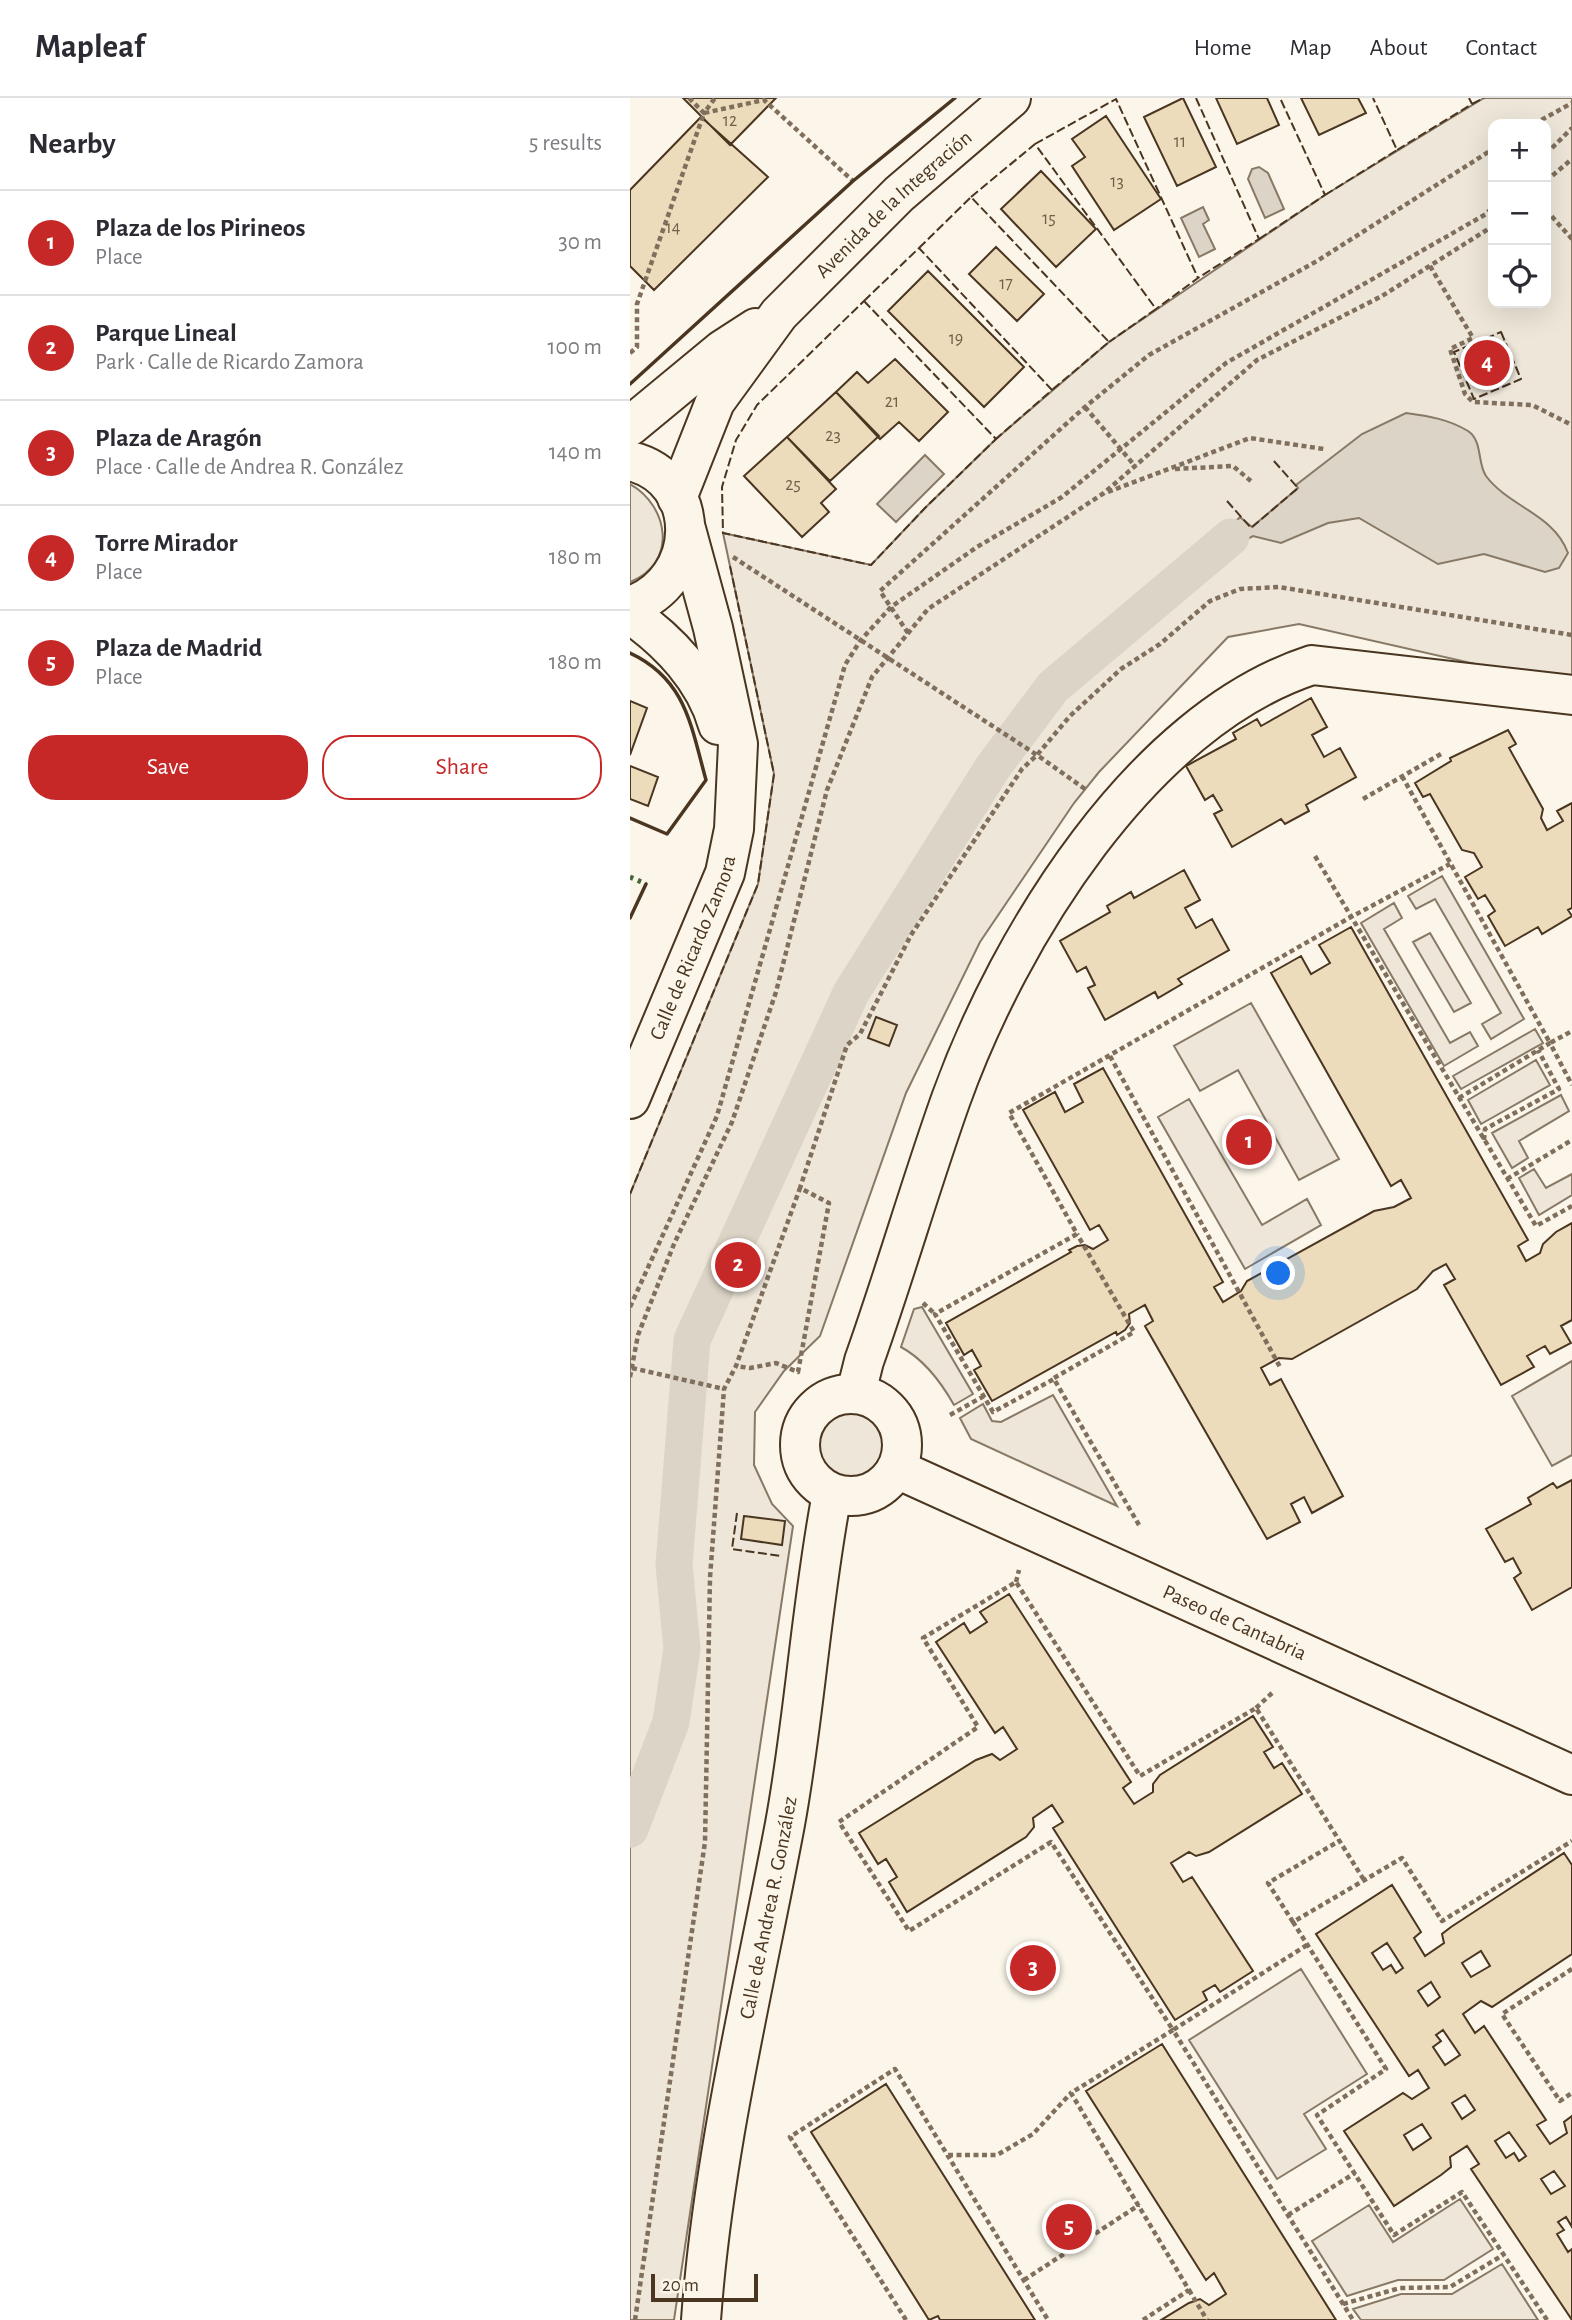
<!DOCTYPE html>
<meta charset="utf-8">
<style>
body{margin:0;font-family:"Alegreya Sans",sans-serif;background:#f2f2f3;color:#2b2b33}
.controls{position:absolute;right:21px;top:21px;display:grid;overflow:hidden;border-radius:14px;box-shadow:0 7px 28px #0002}
.controls button{width:63px;height:63px;display:grid;place-items:center;padding:0;border:0;border-bottom:2px solid #e1e1e2;background:#fff;color:#2b2b33;font:35px sans-serif}
.scale{position:absolute;left:21px;bottom:18px;width:107px;box-sizing:border-box;padding-left:7px;border:4px solid #4a3520;border-top:0;font-size:19px;line-height:24px;white-space:nowrap;color:#4a3520;-webkit-text-stroke:5px #fbf6e9;paint-order:stroke}
.you{position:absolute;left:649px;top:1176px;width:24px;height:24px;margin:-18px;border:5px solid #fff;border-radius:50%;background:#1a73e8;box-shadow:0 0 0 10px #1a73e833}
.badge{display:grid;place-items:center;width:46px;height:46px;border-radius:50%;background:#c62828;color:#fff;font-size:23px;font-weight:700}
.pin{position:absolute;translate:-50% -50%;border:4px solid #fff;box-shadow:0 2px 7px #0006}
.list{margin:0;padding:0;list-style:none}
h2{display:flex;justify-content:space-between;align-items:center;height:91px;margin:0;padding:0 28px;font-size:30px}
h2 small{font-size:23px;font-weight:400;color:#7c7c81}
.list li{display:grid;grid-template-columns:46px 1fr auto;gap:21px;align-items:center;box-sizing:border-box;height:105px;padding:0 28px;border-top:2px solid #e1e1e2}
.list b{display:block;font-size:26px;white-space:nowrap}
.list p{margin:0;font-size:23px;white-space:nowrap;color:#7c7c81}
.list em{font-size:23px;font-style:normal;color:#7c7c81}
.actions{display:flex;gap:14px;padding:21px 28px}
.actions a{flex:1;padding:16px 0;border:2px solid #c62828;border-radius:28px;text-align:center;font-size:24px;color:#c62828}
.actions .main{background:#c62828;color:#fff}
.icon{flex:none;width:38px;height:38px;fill:none;stroke:currentColor;stroke-width:2;stroke-linecap:round;stroke-linejoin:round}
.map{position:relative;flex:none;width:942px;height:2222px;overflow:hidden}
header{display:flex;align-items:center;gap:42px;box-sizing:border-box;height:98px;padding:0 35px;background:#fff;border-bottom:2px solid #e1e1e2}
header strong{font-size:33px}
nav{display:flex;gap:38px;margin-inline-start:auto;font-size:24px}
main{display:flex}
aside{flex:1;background:#fff}
.map>svg:first-child{display:block}
.green{fill:#ede6d9;stroke:#887966;stroke-width:2;fill-rule:evenodd}
.water{fill:#dcd4c6;stroke:#887966;stroke-width:2}
.lines{fill:none;stroke-linecap:round;stroke-linejoin:round}
.canal{stroke:#dcd4c6;stroke-width:37}
.building{fill:#ecdcbc;stroke:#4a3520;stroke-width:2;fill-rule:evenodd}
.minor-casing{stroke:#4a3520;stroke-width:42}
.path{stroke:#7f6f5c;stroke-width:4.5;stroke-dasharray:5 3.5;stroke-linecap:butt}
.minor{stroke:#fbf6e9;stroke-width:38}
.hedge{stroke:#436837;stroke-width:5;stroke-dasharray:3.5 5;stroke-linecap:butt}
.fence{stroke:#4a3520;stroke-width:2;stroke-dasharray:9 3.5;stroke-linecap:butt}
.wall{stroke:#4a3520;stroke-width:3.5}
.labels{text-anchor:middle;dominant-baseline:central;stroke-width:5;stroke-linejoin:round;paint-order:stroke}
.number-label{font-size:18px;fill:#725f47}
.street-label{font-size:21px;fill:#4a3520;stroke:#fbf6e9}
</style>
<header>
<strong>Mapleaf</strong>
<nav><a>Home</a><a>Map</a><a>About</a><a>Contact</a></nav>
</header>
<main>
<aside>
<h2>Nearby<small>5 results</small></h2>
<ul class="list">
<li><span class="badge">1</span><div><b>Plaza de los Pirineos</b><p>Place</p></div><em>30 m</em></li>
<li><span class="badge">2</span><div><b>Parque Lineal</b><p>Park · Calle de Ricardo Zamora</p></div><em>100 m</em></li>
<li><span class="badge">3</span><div><b>Plaza de Aragón</b><p>Place · Calle de Andrea R. González</p></div><em>140 m</em></li>
<li><span class="badge">4</span><div><b>Torre Mirador</b><p>Place</p></div><em>180 m</em></li>
<li><span class="badge">5</span><div><b>Plaza de Madrid</b><p>Place</p></div><em>180 m</em></li>
</ul>
<div class="actions"><a class="main">Save</a><a>Share</a></div>
</aside>
<div class="map">
<svg width="942" height="2222" viewBox="0 0 942 2222">
<rect width="100%" height="100%" fill="#fbf6e9"/>
<path class="green" d="M854 0H942V588L669 526 598 539 469 674 444 705 350 844 276 995 190 1238 154 1273 125 1314 124 1367 142 1406 163 1428 44 2222H0V1096L128 786 144 676 93 435 241 467 295 410 366 341 479 244 695 97ZM863 26H916V205H863Z
M0 386C39 408 48 465 0 484Z
M812 778 894 921 861 941 852 926 871 915 805 801 786 811 778 798Z
M764 805 772 820 754 831 820 945 840 934 848 948 814 968 731 825Z
M800 835 841 905 824 914 783 844Z
M621 905 709 1061 669 1082 608 972 570 993 544 948Z
M905 931 913 945 831 991 823 978Z
M906 962 920 987 851 1026 838 1002Z
M931 997 939 1013 889 1043 898 1060 882 1070 862 1035Z
M559 1001 632 1127 677 1101 691 1127 615 1171 528 1019Z
M904 1071 916 1090 942 1076V1097L909 1117 889 1080Z
M292 1209 343 1296 324 1307C311 1284 295 1262 271 1249L284 1211Z
M942 1263V1357L922 1368 882 1298Z
M423 1297 487 1408 341 1341 330 1320 353 1306 362 1323 371 1324Z
M187 1345a34 34 0 1 1 68 0a34 34 0 1 1-68 0Z
M671 1871 737 1976 674 2016 696 2051 647 2081 559 1942Z
M830 2101 863 2151 814 2182H768L717 2198 682 2143 739 2107 763 2144Z
M872 2166 908 2222H731L723 2211 771 2196H822Z"/>
<path class="water" d="M629 69 638 75 654 111 635 120 618 81 622 71Z
M573 109 579 122 573 126 585 151 569 159 551 120Z
M776 315C798 318 818 321 838 333 853 343 847 365 856 378 879 409 924 416 938 455L929 470 915 474 854 456 808 466 729 420 698 425 651 445 623 438 608 446 595 434 610 419 622 429 668 390 666 387 732 336Z
M295 357 314 376 266 424 247 406Z"/>
<g class="lines">
<path class="canal" d="M0 1731 41 1624 52 1551 44 1467 62 1242 221 895 363 669 423 589 601 439"/>
</g>
<path class="building" d="M53 0H146L100 47Z
M553 0 586 69 547 88 514 19Z
M586 0H637L649 27 607 46Z
M671 0H728L736 15 689 37Z
M476 18 531 101 484 132 442 68 455 59 442 41Z
M71 19 138 79 24 192 0 168V92Z
M411 73 466 131 426 169 371 111Z
M366 149 414 196 387 223 339 176Z
M298 173 394 269 354 309 258 213Z
M835 267a22 22 0 1 1 44 0a22 22 0 1 1-44 0Z
M265 261 318 314 289 343 269 324 250 341 206 294 227 274 238 285Z
M206 294 249 338 200 383 157 339Z
M157 339 206 391 191 405 199 414 172 439 114 378Z
M681 600 697 629 682 637 694 659 710 650 726 679 676 707 679 713 655 726 651 721 602 749 584 716 592 712 583 697 575 702 556 668 606 641 603 635 627 621 631 628Z
M0 603 17 610 0 657Z
M878 632 886 646 879 650 913 711 911 720 917 732 933 723 927 713 942 705V810L938 812 942 818 912 836 908 829 875 848 858 818 865 813 855 797 848 801 835 779 852 769 844 755 832 752 800 696 793 699 785 685 821 663 820 660Z
M0 668 28 679 18 708 0 701Z
M554 772 570 802 555 810 566 830 582 821 599 852 548 881 552 886 528 900 525 894 475 922 458 890 465 887 456 869 447 874 430 843 480 814 477 808 501 794 504 800Z
M721 829 898 1142 888 1148 896 1163 910 1155 913 1146 926 1134 942 1125V1222L931 1228 941 1245 920 1256 915 1248 897 1258 904 1269 871 1287 814 1187 825 1181 816 1166 803 1173 787 1191 662 1261 649 1260 631 1270 640 1287 651 1281 713 1398 682 1415 674 1399 661 1406 670 1424 637 1441 515 1228 523 1223 515 1207 499 1216 500 1225 495 1232 487 1237 486 1234 362 1303 344 1272 351 1268 342 1252 334 1257 316 1225 441 1154 439 1152 447 1148 455 1147 463 1151 478 1142 469 1127 460 1132 393 1012 425 994 435 1014 453 1004 444 986 473 970 593 1184 584 1189 593 1204 611 1193 617 1183 744 1113 764 1109 781 1100 771 1082 761 1088 641 875 671 858 681 876 700 865 689 847Z
M246 919 267 927 259 948 238 940Z
M942 1382V1489L902 1512 884 1480 891 1475 883 1460 875 1464 856 1431 901 1406 898 1400 923 1385 927 1390Z
M114 1418 155 1423 152 1447 111 1441Z
M379 1496 501 1684 493 1690 504 1706 523 1694V1686L530 1677 623 1618 643 1649 634 1654 644 1670 652 1665 672 1696 579 1754 566 1758 559 1754 541 1765 553 1784 562 1779 623 1873 590 1894 585 1887 573 1894 577 1902 545 1922 423 1730 433 1724 422 1707 403 1720 404 1729 396 1739 277 1814 259 1784 267 1779 256 1761 248 1766 229 1735 346 1662 362 1656 370 1662 387 1651 373 1629 365 1635 306 1544 334 1525 340 1535 357 1524 350 1514Z
M934 1755 942 1767V1856L862 1909 851 1903 833 1916 845 1935 854 1928 916 2022 907 2027 920 2046 937 2035 934 2024 942 2018V2129L936 2119 928 2124 934 2132 927 2136 938 2154 942 2151V2222L841 2071 849 2066 837 2048 820 2059 821 2069 811 2077 764 2108 714 2033 773 1995 782 2001 799 1990 788 1972 779 1978 686 1836 762 1787 791 1834 784 1840 795 1858 814 1845 812 1836 821 1829ZM757 1845 773 1870 766 1875 761 1867 753 1872 742 1855ZM851 1853 860 1868 841 1879 832 1865ZM801 1884 810 1899 798 1908 788 1893ZM813 1932 830 1957 815 1967 803 1949 811 1943 806 1937ZM835 1997 845 2012 832 2021 822 2005ZM792 2026 801 2040 783 2052 774 2037ZM879 2034 896 2058 889 2063 884 2055 876 2060 865 2043ZM924 2073 935 2088 921 2096 911 2081Z
M532 1946 706 2222H531L559 2205 570 2201 579 2207 596 2196 584 2175 576 2182 456 1993Z
M256 1986 405 2222H310L308 2218 299 2222 181 2034Z"/>
<g class="lines">
<g class="minor-casing">
<g id="minor">
<path d="M0 328 92 252 126 230"/>
<path d="M0 363C75 381 72 483 0 508"/>
<path id="s1" d="M47 400 85 304 149 216 269 96 381 0"/>
<path d="M0 516C39 543 75 581 88 627"/>
<path id="s2" d="M0 1001 95 775 104 731 108 646 83 530 56 431"/>
<path d="M226 1295 234 1263C265 1176 290 1088 321 1001 379 840 511 623 682 567L942 597"/>
<circle cx="221" cy="1347" r="51"/>
<path id="s3" d="M267 1371 942 1677"/>
<path id="s4" d="M71 2222C83 2055 124 1890 155 1726 175 1617 181 1505 202 1396"/>
</g>
</g>
<path class="path" d="M59 0 74 15 85 0
M904 26 942 5
M916 56 942 30
M916 83 942 61
M916 112 942 141
M800 168 843 240 820 251 835 296 843 304 902 307 942 327
M0 255 7 249V206L74 15 134 2 223 83
M455 309 505 368
M545 371 603 368 622 384
M478 394 620 340 694 351
M103 459 407 657 392 671 281 837 230 936 217 947 170 1090
M278 535 250 493 455 309 519 257 687 163 863 51
M772 678 920 945 942 933
M455 691 407 657 440 618 491 571 530 546 580 503 610 491 649 489 942 537
M733 701 811 656
M685 758 906 1128 942 1108
M480 958 650 1269
M829 1000 920 945 942 987
M854 1042 855 1031 929 991 908 952
M877 1081 942 1042
M293 1205 305 1216
M0 1209 87 1018 215 567 230 543 261 509 347 449 432 399 596 265 856 116 863 109
M2 1270 94 1291
M0 1279 8 1237 44 1146 102 1024 146 894 197 692 242 579 298 511 474 395 627 262 752 198 863 128
M424 1280 504 1234 447 1136
M320 1317 354 1298
M509 1427 424 1281 363 1314 305 1216 447 1136 379 1015 721 819 820 766
M386 1484 389 1472
M626 1610 642 1595
M663 1824 638 1785 709 1743
M677 1847 543 1932 421 1744 279 1833 209 1724 348 1629 293 1540 386 1484 510 1678 626 1610 734 1782
M942 1871 872 1916 930 2003 942 1995
M318 2057H367L403 2036 441 1995
M658 2117 725 2075
M394 2182 509 2107
M559 2192 577 2222
M713 2206 770 2190 820 2189 873 2157
M5 2222 75 1744 80 1480 94 1291 106 1268 170 1090 199 1105 168 1274 146 1265 120 1270 106 1268
M276 2222 160 2039 265 1971 418 2222
M513 2222 559 2192 441 1995 543 1932 723 2222
M917 2222 832 2094 764 2137 687 2017 756 1971 663 1824 772 1760 812 1823 942 1743"/>
<use href="#minor" class="minor"/>
<path class="hedge" d="M0 779 16 786"/>
<path class="fence" d="M566 0 629 141 568 180
M842 6 854 0
M405 46 486 1 568 180 526 211
M767 52 842 6 839 0
M695 97 767 52 743 0
M341 99 405 46 526 211 479 244
M629 141 695 97 650 0
M289 150 341 99 479 244 422 292
M234 203 366 341 295 410 241 467 93 435 92 389 106 342 127 307Z
M234 203 289 150 422 292 366 341
M871 234 891 281 844 301 824 254Z
M597 403 621 430 668 390 643 362
M0 1096 128 786 144 676 100 468
M107 1415 102 1451 151 1458"/>
<path class="wall" d="M0 286 223 83 325 0
M0 555C56 581 61 628 76 682L37 736 0 720
M0 820 16 786"/>
</g>
<g class="labels">
<g class="number-label">
<text x="100" y="23">12</text>
<text x="550" y="44">11</text>
<text x="487" y="84">13</text>
<text x="419" y="121">15</text>
<text x="43" y="130">14</text>
<text x="376" y="186">17</text>
<text x="326" y="241">19</text>
<text x="262" y="304">21</text>
<text x="203" y="338">23</text>
<text x="163" y="387">25</text>
</g>
<g class="street-label">
<text stroke="none"><textPath href="#s1" startOffset="371">Avenida de la Integración</textPath></text>
<text stroke="none"><textPath href="#s2" startOffset="164">Calle de Ricardo Zamora</textPath></text>
<text stroke="none"><textPath href="#s3" startOffset="371">Paseo de Cantabria</textPath></text>
<text stroke="none"><textPath href="#s4" startOffset="418">Calle de Andrea R. González</textPath></text>
</g>
</g>
</svg>
<div class="controls">
<button>+</button>
<button>−</button>
<button><svg class="icon" aria-label="locate" viewBox="0 0 24 24"><circle cx="12" cy="12" r="6"/><path d="M12 2v4M12 18v4M2 12h4M18 12h4"/></svg></button>
</div>
<div class="scale">20 m</div>
<div class="you"></div>
<div class="pin badge" style="left:619px;top:1044px">1</div>
<div class="pin badge" style="left:108px;top:1167px">2</div>
<div class="pin badge" style="left:403px;top:1870px">3</div>
<div class="pin badge" style="left:857px;top:265px">4</div>
<div class="pin badge" style="left:439px;top:2129px">5</div>
</div>
</main>
